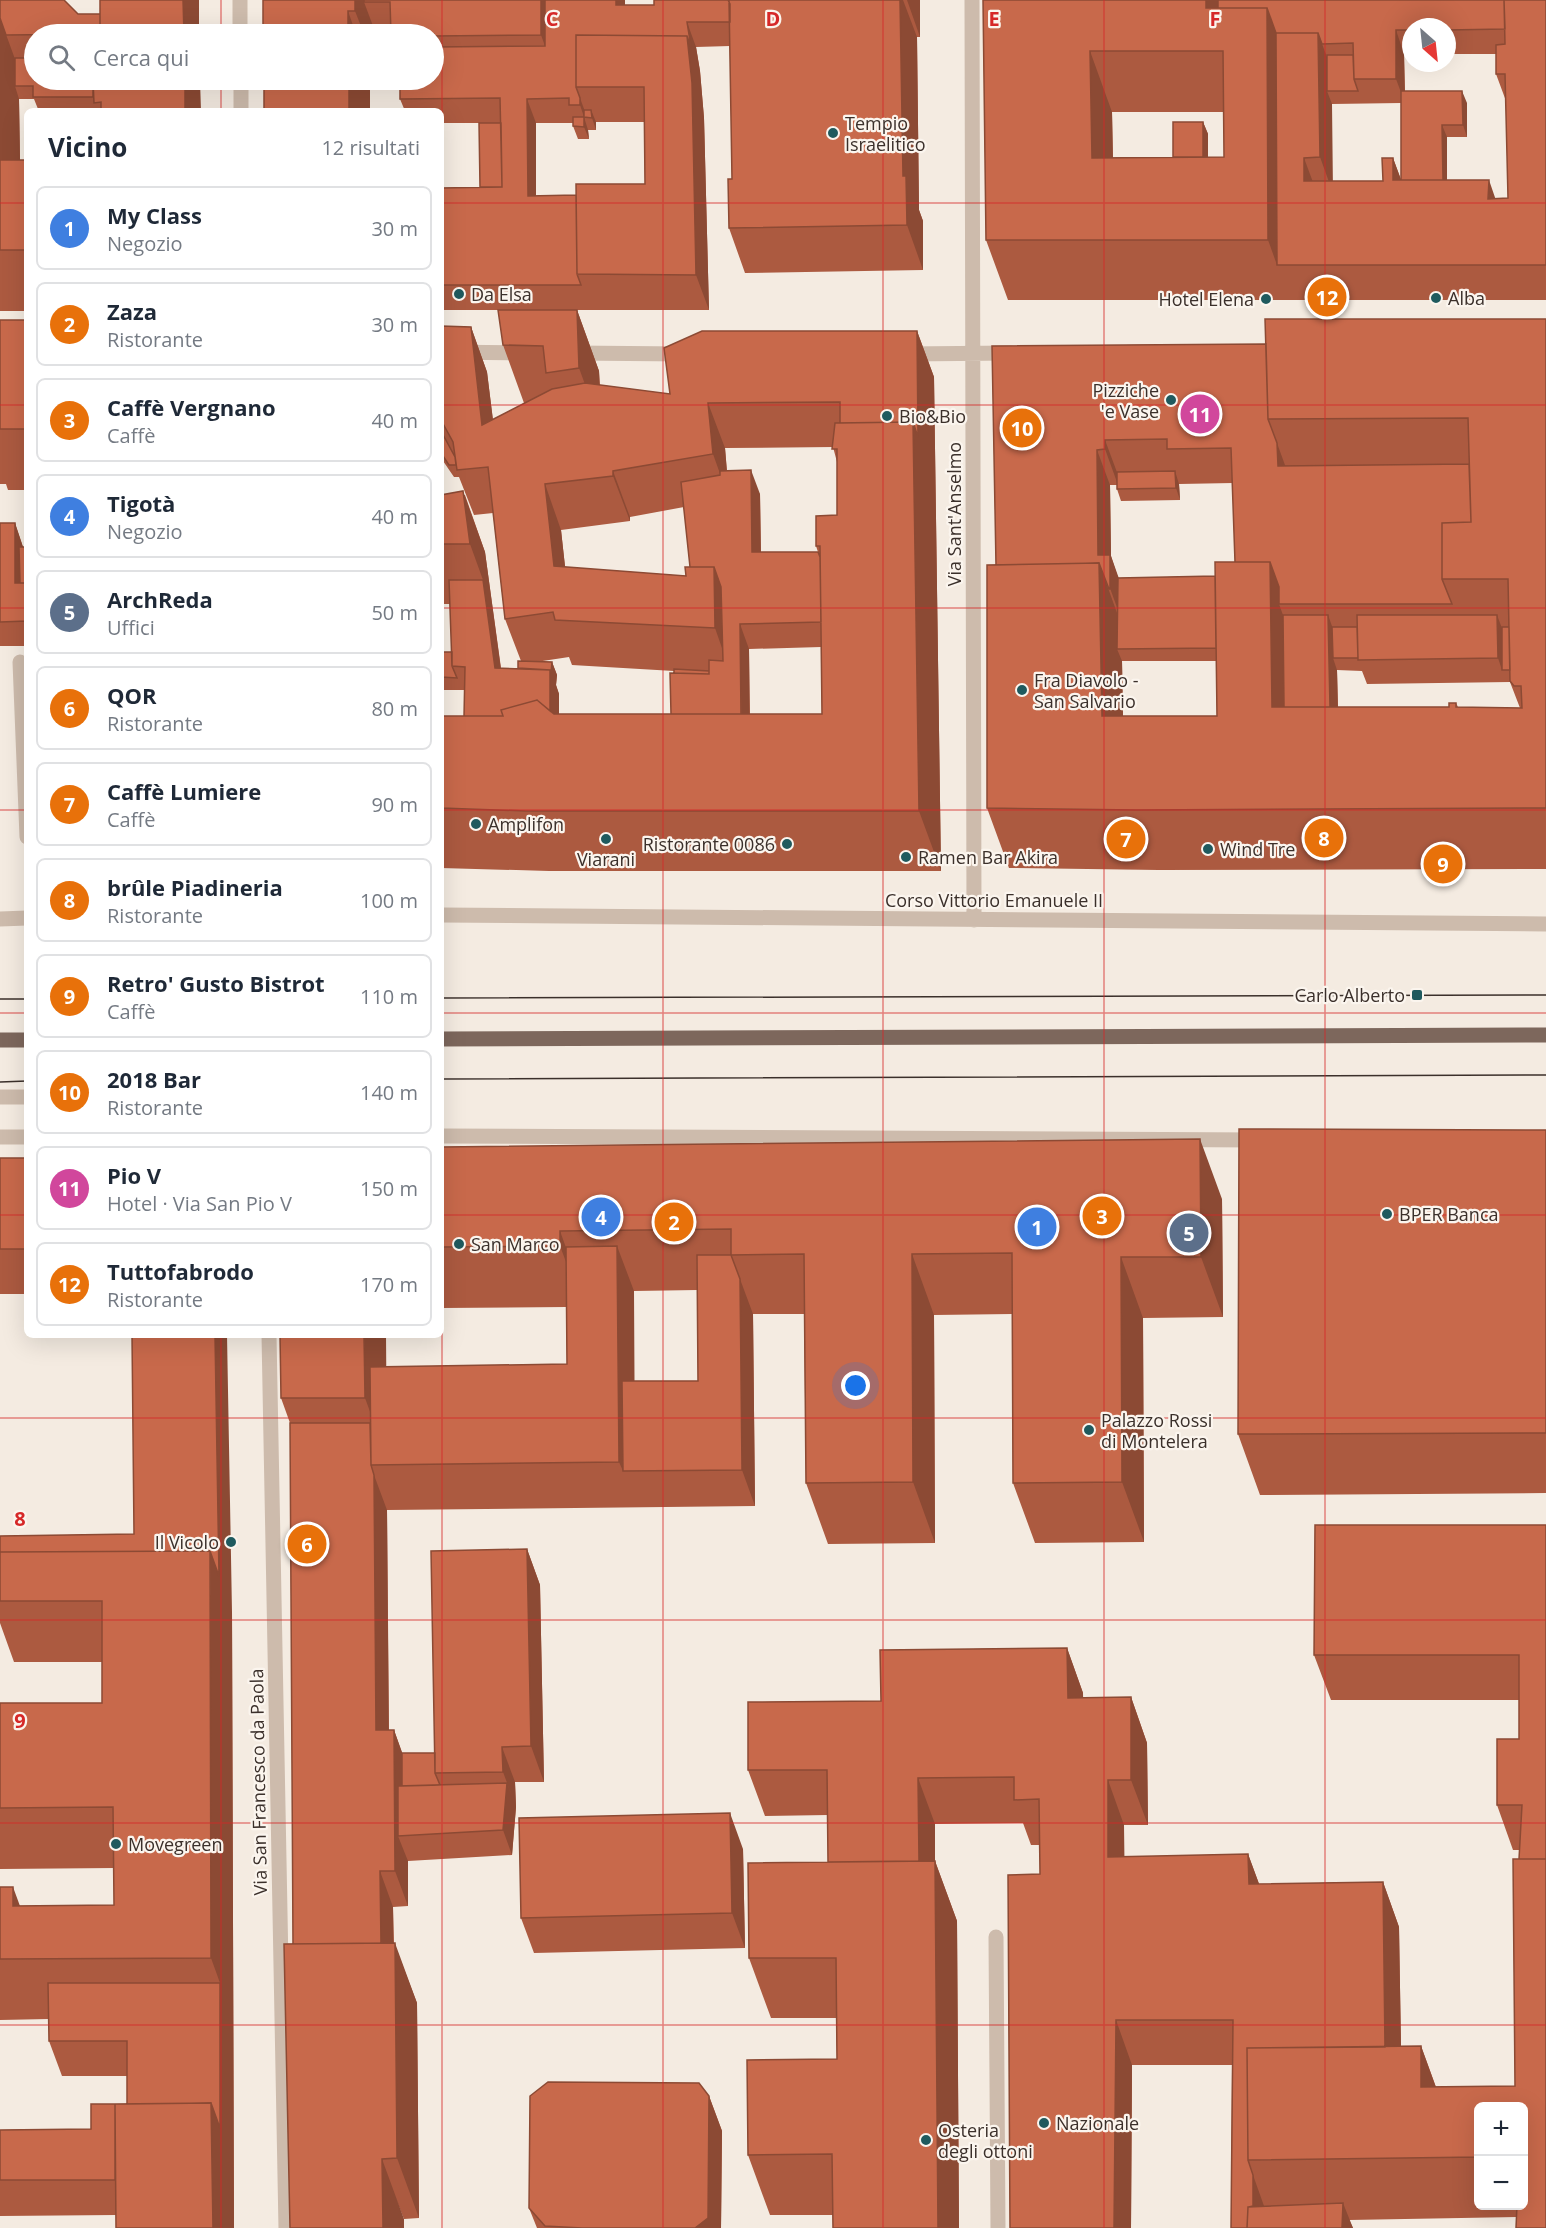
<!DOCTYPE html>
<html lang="it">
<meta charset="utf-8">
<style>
body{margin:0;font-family:"Open Sans",sans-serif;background:#f6f6f7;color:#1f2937}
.controls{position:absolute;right:18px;bottom:18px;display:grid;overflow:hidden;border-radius:9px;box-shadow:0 6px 24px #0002}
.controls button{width:54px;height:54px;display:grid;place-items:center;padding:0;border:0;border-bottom:2px solid #e0e1e3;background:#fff;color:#1f2937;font:30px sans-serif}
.compass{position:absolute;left:1402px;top:18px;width:54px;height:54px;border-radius:50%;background:#fff;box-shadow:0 6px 24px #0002;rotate:153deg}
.you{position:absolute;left:856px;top:1386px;width:21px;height:21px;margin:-15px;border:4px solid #fff;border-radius:50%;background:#1a73e8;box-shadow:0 0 0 9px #1a73e833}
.badge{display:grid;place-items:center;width:39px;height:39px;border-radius:50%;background:#0b8043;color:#fff;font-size:20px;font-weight:700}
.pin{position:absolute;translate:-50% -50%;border:3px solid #fff;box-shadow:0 2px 6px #0006}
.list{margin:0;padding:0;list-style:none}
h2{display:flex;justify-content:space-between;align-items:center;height:78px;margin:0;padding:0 24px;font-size:26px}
h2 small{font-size:20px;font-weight:400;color:#747a83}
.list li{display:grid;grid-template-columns:39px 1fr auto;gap:18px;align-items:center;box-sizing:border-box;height:84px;margin:0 12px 12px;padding:0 12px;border:2px solid #e0e1e3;border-radius:9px}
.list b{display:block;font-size:22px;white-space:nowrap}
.list p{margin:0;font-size:20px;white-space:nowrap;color:#747a83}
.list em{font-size:20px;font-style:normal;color:#747a83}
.icon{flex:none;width:33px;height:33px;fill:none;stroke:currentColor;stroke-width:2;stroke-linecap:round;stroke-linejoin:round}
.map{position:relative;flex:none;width:1546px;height:2228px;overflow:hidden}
.search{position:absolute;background:#fff;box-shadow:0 6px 24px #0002;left:24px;top:24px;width:420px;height:66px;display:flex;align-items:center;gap:15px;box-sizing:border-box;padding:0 21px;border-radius:33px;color:#747a83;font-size:22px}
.panel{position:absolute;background:#fff;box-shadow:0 6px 24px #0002;left:24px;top:108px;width:420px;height:1230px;border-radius:9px}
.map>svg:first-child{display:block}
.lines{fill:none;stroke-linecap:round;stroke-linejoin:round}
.minor{stroke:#cdbbac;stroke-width:15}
.major{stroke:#7d675c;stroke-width:15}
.tram{stroke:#3b302b;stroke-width:1.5}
.wall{fill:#ac5a40;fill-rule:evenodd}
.shaded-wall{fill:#8c4a34}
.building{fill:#c8694b;stroke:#8c4a34;stroke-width:1.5;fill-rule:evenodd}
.grid{fill:none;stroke:#d62828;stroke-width:1.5;stroke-opacity:0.55}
.poi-dot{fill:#1f5a5e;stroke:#fbf5ee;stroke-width:2}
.labels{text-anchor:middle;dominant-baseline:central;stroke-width:4.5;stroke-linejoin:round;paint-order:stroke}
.poi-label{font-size:18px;fill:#3b302b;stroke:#fbf5ee;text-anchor:start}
.street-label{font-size:18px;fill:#3b302b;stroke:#fbf5ee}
.grid-label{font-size:20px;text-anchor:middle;font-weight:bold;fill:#d62828;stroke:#fbf5ee;stroke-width:4.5;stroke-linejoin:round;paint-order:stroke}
</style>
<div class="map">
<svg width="1546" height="2228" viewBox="0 0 1546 2228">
<rect width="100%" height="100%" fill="#f4ebe1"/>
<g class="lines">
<path class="minor" d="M240 0V34
M972 0 974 920
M241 80V111
M441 352 525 353
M573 353 684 354
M906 354 1011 353
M20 662 27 837
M441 915 1546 924
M0 919 27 918
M0 1097H27
M441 1136 1260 1140
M0 1137H27
M269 1335 286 2228
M996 1937 998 2228"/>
<path class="major" d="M441 1039 1546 1035
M0 1040H27"/>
<path class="tram" d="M441 998 1546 995
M0 999H27
M441 1079 1546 1075
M0 1082 27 1081"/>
</g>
<path class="wall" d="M0 0 78 14H100V0H199V34H34V80L201 111H97L96 109H38L34 99H19L20 160H27V311H0Z
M263 0H625V5H654V0H920V37H917L919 210 923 221V270L745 273 729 228 732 179 730 46 696 47 700 71 704 118 709 310H441V188L480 187 501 123H441V111H405L400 99 434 80V34H263ZM596 122H644L645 184 576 195 536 196V123H573V126L578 139H589L588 130H596Z
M983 0H1546V300H1008L986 240ZM1411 27H1447V54H1496V74L1506 101 1508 198 1495 199 1447 180V137H1467V103L1405 91 1404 54H1411ZM1401 103V180L1393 158 1383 181H1332V104ZM1112 112H1224V157H1208V134L1203 122 1173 157 1113 158Z
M577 310 599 371 600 385 670 394 917 331 934 377 941 871H549L441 868V716H464L465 690H441V652H452L450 604H441V495H465L485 552 501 668H518L521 661 505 619 493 513 474 515 459 477H454L441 458V326L471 327 487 372 493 420 524 403 503 345ZM833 447 837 462V515L816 546 818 552H761L760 494 727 471 725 448ZM684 507 690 567 686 576 565 567 561 530 630 521V517ZM821 647 822 714H750L749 649ZM569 657 572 665 674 671 671 714H559V694L556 685 557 675 552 662H536Z
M1546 319V869L1159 870 1009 868 987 808 996 565 992 346 1266 344ZM1233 483 1235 562 1215 576 1118 578 1111 556 1110 485H1117V489L1121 501 1180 500 1179 484ZM1122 661H1216L1217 716H1123ZM1337 670 1362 671 1367 684 1510 682 1520 708 1458 707 1456 703 1449 707H1338Z
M0 320H27V490H8L6 484H0Z
M0 523H15L23 547H27V646H0Z
M1546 1130V1493L1260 1495 1238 1434Z
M441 1147 1222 1199 1223 1317 1143 1318 1144 1542 1035 1543 1013 1483 1012 1314 934 1315 935 1543 828 1544 806 1483 804 1314H753L755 1506 387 1510 389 1730H394L402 1753H435L527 1549 540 1585 544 1782H515L516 1807 512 1855 408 1861V1906L393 1907 394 1943 417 2003 419 2218 404 2219 293 1944 290 1423 281 1398 386 1335V1367L567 1364 566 1307 441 1308ZM697 1290 698 1381H634V1291Z
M0 1158H27V1294H0Z
M1315 1525H1546V2228H1516L1517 2217 1349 2220 1353 2228H1231L1232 2065H1132L1131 2228H1010L1008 1875 1040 1874V1845H1031L1023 1823 935 1824V1861L957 1921 959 2228H833V2215H770L748 2155 747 2060 837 2059 836 2018H771L749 1958 748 1863 828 1862V1815L765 1816 748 1770V1702L881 1701 880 1650 1067 1648 1083 1693V1698L1131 1697 1147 1743 1148 1825H1124V1857L1248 1854 1259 1884 1383 1882 1399 1927 1401 2047 1421 2046 1436 2087 1515 2086 1513 1859H1519L1520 1850H1513L1497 1805V1739H1519V1700H1331L1314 1655ZM1479 2106H1524V2205H1479Z
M134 1534 232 1612 234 2228H116V2215L0 2216V2130L91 2129 127 2104V2076H62L49 2041V2019L0 2020V1887L20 1906 114 1905V1868L0 1869V1703H102V1662H14L0 1623V1536Z
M743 1849 745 1948 534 1953 521 1918Z
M709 2096 722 2131 721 2228H537L529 2208Z"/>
<path class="shaded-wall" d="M183 0H199V34H184Z
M355 0H376L364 2 376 34H364L355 11Z
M541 0H554V71L541 35Z
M616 0H625V29L616 5Z
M900 0H903L917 37 919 210 923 221V270L907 225 903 176Z
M907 0H920V37Z
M1206 0H1219V44L1206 8Z
M1267 8 1289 69 1277 265 1268 240Z
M348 11 356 34H348Z
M0 18 19 70 15 86 19 99 21 221 0 164Z
M687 22 696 47 700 71 704 118 709 310 696 275Z
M379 25 382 34H379Z
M1396 30 1404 54 1405 103 1396 79Z
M1318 33 1331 68 1327 91 1332 104 1333 193 1320 157Z
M1090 51 1112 112 1114 219 1092 158Z
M185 80H200L201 111H185Z
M349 80H370V111H349Z
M1462 91 1467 103V137L1463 125Z
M580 98 587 117H584L588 130 589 139 584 127V117L580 105Z
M527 99 536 123V220L528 196Z
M591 110 596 122V130L592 118Z
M1203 122 1208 134V197L1203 184Z
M1442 125 1447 137V193L1443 181Z
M1304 158 1317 193 1304 181Z
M1393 158 1406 193 1393 180Z
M1489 180 1501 215 1488 199Z
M577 310 599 371 601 428 579 368Z
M471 327 487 372 499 470 482 425Z
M917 331 934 377 941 871 919 811 913 422Z
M708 403 725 448 729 499 713 454Z
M1105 440 1118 475V485L1105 449Z
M1277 443 1290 479 1278 466Z
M1097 450 1110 485 1111 556 1123 590V624L1098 555Z
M751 470 760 494 761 564 752 552Z
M613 471 630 517V521L613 476Z
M1175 471 1179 484 1180 500 1176 488Z
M545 484 561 530 570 611 554 566Z
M463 491 485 552 504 692 495 668 483 580 470 544Z
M15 523 23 547 24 595 15 583Z
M1270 562 1286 604H1279L1292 640 1293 744 1272 707Z
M1099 563 1121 624 1117 649 1122 661 1124 776 1102 716Z
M714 567 730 612 731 674 715 628Z
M1328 615 1337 640 1333 658 1337 670 1339 756 1331 744Z
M1497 615 1506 639 1502 670 1498 658Z
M740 624 749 649 750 774 742 750Z
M552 662 557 675 556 685 559 694V760L550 736V670Z
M1200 1139 1222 1199 1223 1317 1201 1257Z
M560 1231 582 1292 583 1307 560 1246Z
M617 1246 634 1291 635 1471H623L619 1462Z
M912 1254 934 1315 935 1543 913 1482Z
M1121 1257 1143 1318 1144 1542 1122 1482Z
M740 1279 753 1314 755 1506 742 1470Z
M215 1335H227L232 1612 234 2228H213L211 2103 220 1983 211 1958 210 1551Z
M364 1335H386L387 1458 365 1398Z
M374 1475 387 1510 389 1766 376 1730Z
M527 1549 540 1585 544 1782 531 1746Z
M1067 1648 1083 1693 1084 1743 1068 1698Z
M1131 1697 1147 1743 1148 1825 1131 1780Z
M394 1730 407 1766 398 1836 408 1861V1906L395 1871Z
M502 1747 515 1782 516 1807 503 1772Z
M918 1778 935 1824V1861L957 1921 959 2228H938L919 1876Z
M1108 1780 1124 1825 1125 1902 1108 1857Z
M507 1783 516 1807 512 1855 503 1830Z
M730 1813 743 1849 745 1948 732 1913Z
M1248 1854 1265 1900 1249 1884Z
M380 1871 393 1907 394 2003 381 1968Z
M1383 1882 1399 1927 1402 2107 1385 2062Z
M13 1887 35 1947 13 1906Z
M395 1943 417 2003 419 2218 397 2158Z
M1116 2020 1132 2065 1131 2228H1114Z
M1421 2046 1443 2107 1421 2087Z
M709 2096 722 2131 721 2228H695Z
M382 2159 404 2219V2228H383Z
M1253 2175 1269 2220 1253 2228Z
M1343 2203 1353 2228H1342Z"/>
<path class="building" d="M0 0H64L78 14H100V34L6 35 0 18Z
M100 0H183L184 34H100Z
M263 0H355V11H348V34H263Z
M364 0H541V35L434 36V34H391L390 2H364Z
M545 0H616V5H654V0H728L730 4V22H687L691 47 687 36 576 35V87L580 98V105H569V98L527 99 528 196 576 195 577 274 581 285H441V188L502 187 500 98 400 99V80H434V47L545 46Z
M729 0H900L903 176H906L907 225 729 228 728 179H732Z
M983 0H1206V8H1267L1268 240H986ZM1090 51H1223L1224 157 1092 158Z
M1218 0H1504L1505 29 1447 30V27H1411V30H1396V79H1354L1353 43 1322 44 1318 33H1276L1267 8H1218Z
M1504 0H1546V265H1277L1276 33H1318L1320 157 1304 158V181H1383L1382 158H1393V180H1489L1488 199 1508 198 1505 74H1496V45L1505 44Z
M372 25H379V34H372Z
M576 35 687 36 692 83 696 275 577 274 576 184H645L644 87H576Z
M1327 55H1353L1354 79 1358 91H1327Z
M15 58H34V80H101H93V97H33V86H15Z
M93 80H185V111H101V102L94 103Z
M264 80H349V111H264Z
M1401 91H1462L1463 125H1442L1443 180H1401Z
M584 110H591L592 118 584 117Z
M573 117H584V127L573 126Z
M1173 122H1203V157H1173Z
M479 123H501L502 187H480Z
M0 160H27V250H0Z
M498 310H577L579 368 546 373 543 346 503 345Z
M1265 319H1546V808L1137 810 987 808V565L1099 563 1102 716H1217L1215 562H1270L1272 707H1449V703H1456V707L1522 708 1521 686H1514L1510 681 1508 579H1442V523L1471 522 1468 418 1268 419Z
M0 320H27V429H0Z
M441 326 471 327 482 425 552 389 585 383 670 394 664 348 702 331H917L918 437 913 422 840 423V402L708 403 713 454 613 471V476L545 484 554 566 686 576 685 567H714L715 628 555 620 553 612 505 619 488 467 457 470 453 442 441 420Z
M1266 344 1268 419 1277 443 1278 466 1469 464 1471 522 1442 523V579L1452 604H1279V587L1270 562H1235L1231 448 1167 449V439L1105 440V449L1097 450 1098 555H1110V589H1109L1099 563 996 565 992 346Z
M913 422 919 811H526L441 808V716H503L501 710 537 700 554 714H822L820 546H816V516L837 515V449H832L835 423Z
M441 431 455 457 456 465H449L441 453Z
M751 470 752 552H818L820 557 821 622 740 624 741 714H671L670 673 709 674V660L723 661 721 587 714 567H690L681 482 720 475V471Z
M1175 471 1176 488 1117 489V472Z
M463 491 470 544H441V495Z
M0 523H15V583H27V621L0 622Z
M19 547H27V583H20Z
M1215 576 1216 648 1117 649 1118 578Z
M449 580H483L495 668 550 670V711L537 700 501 710 503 716H464L465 667 452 666Z
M1283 615H1328L1330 707H1284Z
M1357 615H1497L1498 658 1358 660Z
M1332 627H1357L1358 658H1333Z
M1502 627H1509L1510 670H1502Z
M441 652H452V666L457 678 441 677Z
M518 661 552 662 551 673 550 670 518 668Z
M674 669 709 671V674L674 673Z
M1239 1129 1546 1130V1433L1238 1434Z
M1200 1139 1201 1257H1121L1122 1482 1013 1483 1012 1253 912 1254 913 1482 806 1483 804 1254 731 1255V1229L560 1231V1246L441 1247V1147Z
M0 1158H27V1249H0Z
M617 1246 619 1462 371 1465 370 1367 567 1364 566 1247Z
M697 1255H731L740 1279 742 1470 623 1471 622 1381H698Z
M132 1335H215L219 1576 210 1551 0 1552V1536L134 1534Z
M280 1335H364L365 1398H281Z
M290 1423H370L371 1465 374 1475 376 1730H394L395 1871H380L381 1943 293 1944Z
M1315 1525H1546V1859H1519L1522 1805H1497V1739H1519V1655H1314Z
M527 1549 531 1746 502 1747 503 1772 435 1773 431 1551Z
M210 1551 211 1958 0 1959V1887H13V1906L114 1905 113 1807 0 1808V1703H102V1601H0V1552Z
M1067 1648 1068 1698 1131 1697V1780H1108V1857L1248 1854 1249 1884 1383 1882 1385 2047 1247 2048 1248 2160 1253 2175V2206L1248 2207 1247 2228H1231L1233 2020H1116L1114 2228H1010L1008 1875 1040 1874 1039 1799 1014 1800V1777L918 1778 919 1861 828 1862 827 1770H748V1702L881 1701 880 1650Z
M402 1753H435V1773L440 1785 402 1786Z
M507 1783 503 1830 398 1836V1786Z
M730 1813 732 1913 521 1918 519 1818Z
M1513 1859H1546V2228H1516L1517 2205H1524V2106H1479V2157L1248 2160 1247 2048 1421 2046V2087L1515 2086Z
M935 1861 938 2228H833L832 2154 748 2155 747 2060 837 2059 836 1958H749L748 1863Z
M395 1943 397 2158 382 2159 383 2228H290L284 1944Z
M48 1983H220V2128L211 2103 127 2104V2041H49Z
M548 2082 699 2083 709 2096 708 2218 695 2228H582L545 2226 529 2208 530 2096Z
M211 2103 213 2228H116L115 2104Z
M91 2104H115V2180H0V2130L91 2129Z
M1343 2203 1342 2228H1247L1248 2207Z"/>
<path class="grid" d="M221 0V34M442 0V2228M663 0V2228M883 0V2228M1104 0V2228M1325 0V2228M221 80V111M0 203H27M441 203H1546M0 405H27M441 405H1546M0 608H27M441 608H1546M0 810H27M441 810H1546M0 1013H27M441 1013H1546M0 1215H27M441 1215H1546M221 1335V2228M0 1418H1546M0 1620H1546M0 1823H1546M0 2025H1546"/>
<g class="poi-dot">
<circle cx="833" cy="133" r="6"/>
<circle cx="459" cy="294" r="6"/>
<circle cx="1436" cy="298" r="6"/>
<circle cx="1266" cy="299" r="6"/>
<circle cx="1171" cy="400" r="6"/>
<circle cx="887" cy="416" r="6"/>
<circle cx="1022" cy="690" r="6"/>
<circle cx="476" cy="824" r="6"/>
<circle cx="606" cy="839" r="6"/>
<circle cx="787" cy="844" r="6"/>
<circle cx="1208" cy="849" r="6"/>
<circle cx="906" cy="857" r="6"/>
<rect x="1411" y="989" width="12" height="12" rx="3"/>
<circle cx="1387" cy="1214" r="6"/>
<circle cx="459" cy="1244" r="6"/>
<circle cx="1089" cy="1430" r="6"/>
<circle cx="231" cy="1542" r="6"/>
<circle cx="116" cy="1844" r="6"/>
<circle cx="1044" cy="2123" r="6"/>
<circle cx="926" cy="2140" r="6"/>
</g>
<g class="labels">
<g class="poi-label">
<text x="845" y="123">Tempio<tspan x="845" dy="21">Israelitico</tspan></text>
<text x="471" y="294">Da Elsa</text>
<text x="1448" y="298">Alba</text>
<text x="1254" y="299" text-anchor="end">Hotel Elena</text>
<text x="1159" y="390" text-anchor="end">Pizziche<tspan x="1159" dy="21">'e Vase</tspan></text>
<text x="899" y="416">Bio&amp;Bio</text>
<text x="1034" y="680">Fra Diavolo -<tspan x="1034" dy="21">San Salvario</tspan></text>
<text x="488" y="824">Amplifon</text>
<text x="775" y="844" text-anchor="end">Ristorante 0086</text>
<text x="1220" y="849">Wind Tre</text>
<text x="918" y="857">Ramen Bar Akira</text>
<text x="606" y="859" text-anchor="middle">Viarani</text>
<text x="1405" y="995" text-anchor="end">Carlo Alberto</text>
<text x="1399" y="1214">BPER Banca</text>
<text x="471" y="1244">San Marco</text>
<text x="1101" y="1420">Palazzo Rossi<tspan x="1101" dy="21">di Montelera</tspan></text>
<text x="219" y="1542" text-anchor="end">Il Vicolo</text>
<text x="128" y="1844">Movegreen</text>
<text x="1056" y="2123">Nazionale</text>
<text x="938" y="2130">Osteria<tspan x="938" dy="21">degli ottoni</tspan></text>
</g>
<g class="street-label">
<text transform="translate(954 514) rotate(-90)">Via Sant'Anselmo</text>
<text x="994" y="900">Corso Vittorio Emanuele II</text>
<text transform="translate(258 1782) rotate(-91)">Via San Francesco da Paola</text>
</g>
</g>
<g class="grid-label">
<text x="552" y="26">C</text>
<text x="773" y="26">D</text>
<text x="994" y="26">E</text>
<text x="1215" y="26">F</text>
<text x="20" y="1526">8</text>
<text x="20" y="1728">9</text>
</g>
</svg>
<div class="controls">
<button>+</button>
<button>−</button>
</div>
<svg class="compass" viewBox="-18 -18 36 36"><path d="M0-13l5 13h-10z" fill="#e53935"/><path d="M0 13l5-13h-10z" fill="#747a83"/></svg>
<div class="you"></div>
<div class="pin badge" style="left:1037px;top:1227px;background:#3f7fe0">1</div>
<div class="pin badge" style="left:674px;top:1222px;background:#e8710a">2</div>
<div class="pin badge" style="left:1102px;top:1216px;background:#e8710a">3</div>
<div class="pin badge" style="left:601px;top:1217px;background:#3f7fe0">4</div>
<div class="pin badge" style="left:1189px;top:1233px;background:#5c6f8a">5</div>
<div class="pin badge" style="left:307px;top:1544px;background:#e8710a">6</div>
<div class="pin badge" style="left:1126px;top:839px;background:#e8710a">7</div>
<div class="pin badge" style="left:1324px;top:838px;background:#e8710a">8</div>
<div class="pin badge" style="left:1443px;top:864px;background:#e8710a">9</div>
<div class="pin badge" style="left:1022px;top:428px;background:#e8710a">10</div>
<div class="pin badge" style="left:1200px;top:414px;background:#d1479c">11</div>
<div class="pin badge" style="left:1327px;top:297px;background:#e8710a">12</div>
<div class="search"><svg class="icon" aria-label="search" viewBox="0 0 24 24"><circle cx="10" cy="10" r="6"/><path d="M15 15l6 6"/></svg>Cerca qui</div>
<section class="panel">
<h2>Vicino<small>12 risultati</small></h2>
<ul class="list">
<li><span class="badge" style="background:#3f7fe0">1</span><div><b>My Class</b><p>Negozio</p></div><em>30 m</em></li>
<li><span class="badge" style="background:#e8710a">2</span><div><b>Zaza</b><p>Ristorante</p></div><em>30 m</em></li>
<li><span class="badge" style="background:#e8710a">3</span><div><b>Caffè Vergnano</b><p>Caffè</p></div><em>40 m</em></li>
<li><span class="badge" style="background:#3f7fe0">4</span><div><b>Tigotà</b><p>Negozio</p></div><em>40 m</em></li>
<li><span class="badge" style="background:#5c6f8a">5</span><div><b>ArchReda</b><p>Uffici</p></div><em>50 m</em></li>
<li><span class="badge" style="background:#e8710a">6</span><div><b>QOR</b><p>Ristorante</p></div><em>80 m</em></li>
<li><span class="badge" style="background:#e8710a">7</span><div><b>Caffè Lumiere</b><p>Caffè</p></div><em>90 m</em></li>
<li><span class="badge" style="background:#e8710a">8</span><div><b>brûle Piadineria</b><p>Ristorante</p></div><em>100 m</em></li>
<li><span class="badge" style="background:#e8710a">9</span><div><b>Retro' Gusto Bistrot</b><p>Caffè</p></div><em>110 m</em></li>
<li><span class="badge" style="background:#e8710a">10</span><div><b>2018 Bar</b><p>Ristorante</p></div><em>140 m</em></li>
<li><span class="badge" style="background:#d1479c">11</span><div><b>Pio V</b><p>Hotel · Via San Pio V</p></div><em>150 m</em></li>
<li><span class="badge" style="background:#e8710a">12</span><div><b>Tuttofabrodo</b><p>Ristorante</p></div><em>170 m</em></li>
</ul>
</section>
</div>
